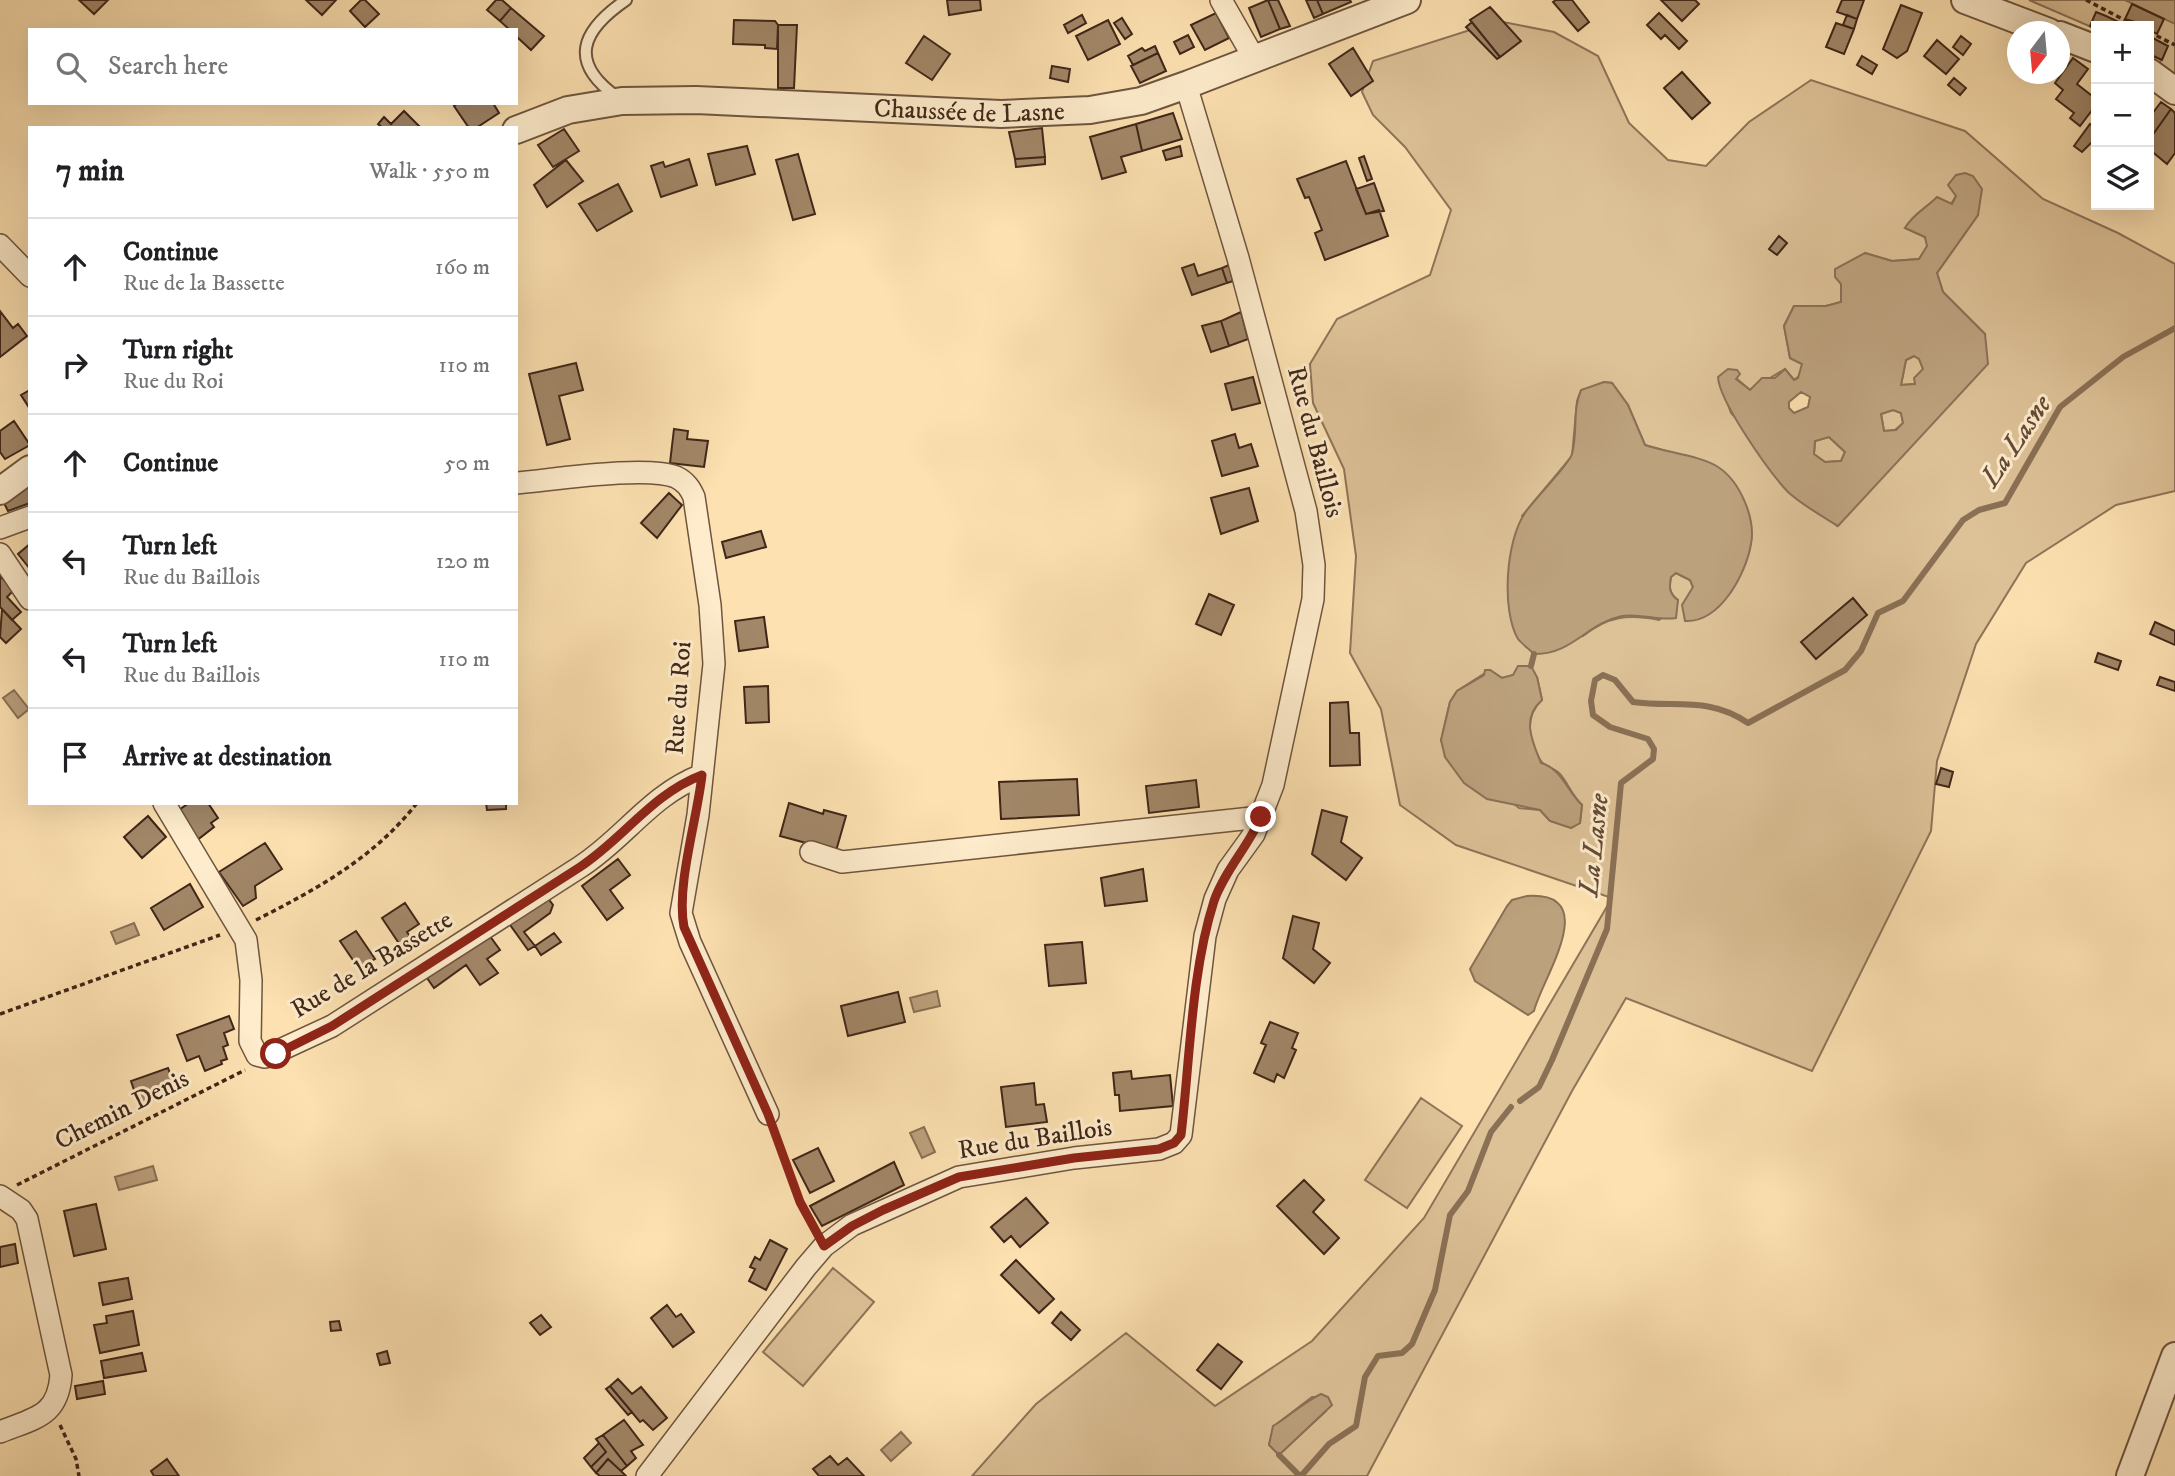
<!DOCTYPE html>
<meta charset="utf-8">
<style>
body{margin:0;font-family:"IM FELL DW Pica",serif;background:#f2f2f2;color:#202124}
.controls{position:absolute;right:21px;top:21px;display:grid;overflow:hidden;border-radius:0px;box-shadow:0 7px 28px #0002}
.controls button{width:63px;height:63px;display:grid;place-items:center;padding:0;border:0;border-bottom:2px solid #e0e0e0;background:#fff;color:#202124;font:35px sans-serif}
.compass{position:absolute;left:2007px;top:21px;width:63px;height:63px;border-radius:50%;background:#fff;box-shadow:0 7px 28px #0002;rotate:196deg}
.stop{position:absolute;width:21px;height:21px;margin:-16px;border:5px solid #8f2418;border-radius:50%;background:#fff}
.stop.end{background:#8f2418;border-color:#fff;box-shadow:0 2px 7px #0008}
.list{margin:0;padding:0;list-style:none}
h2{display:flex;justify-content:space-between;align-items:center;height:91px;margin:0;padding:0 28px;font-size:30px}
h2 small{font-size:23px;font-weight:400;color:#757577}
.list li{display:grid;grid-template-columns:46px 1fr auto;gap:21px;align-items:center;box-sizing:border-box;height:98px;padding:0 28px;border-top:2px solid #e0e0e0}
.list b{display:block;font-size:26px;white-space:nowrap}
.list p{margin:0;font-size:23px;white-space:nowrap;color:#757577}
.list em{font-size:23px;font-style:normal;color:#757577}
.icon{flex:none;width:38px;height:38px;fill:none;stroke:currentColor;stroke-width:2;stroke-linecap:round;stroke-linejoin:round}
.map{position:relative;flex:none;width:2175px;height:1476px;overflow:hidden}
.search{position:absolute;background:#fff;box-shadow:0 7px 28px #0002;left:28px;top:28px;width:490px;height:77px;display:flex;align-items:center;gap:18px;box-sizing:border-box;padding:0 24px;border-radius:0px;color:#757577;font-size:26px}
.panel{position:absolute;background:#fff;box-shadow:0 7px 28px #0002;left:28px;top:126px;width:490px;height:679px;border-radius:0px}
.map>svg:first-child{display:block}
.green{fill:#ddc197;stroke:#8e7458;stroke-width:2;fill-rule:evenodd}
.water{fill:#bca17d;stroke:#8a7055;stroke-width:2;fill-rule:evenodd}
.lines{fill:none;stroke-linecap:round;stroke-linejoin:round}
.stream{stroke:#8a7055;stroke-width:6}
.building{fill:#a28768;stroke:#3f2619;stroke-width:2}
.service-casing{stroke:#6e553f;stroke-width:14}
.minor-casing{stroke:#6e553f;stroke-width:24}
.tertiary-casing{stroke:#6e553f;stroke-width:30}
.path{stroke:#3f2619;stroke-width:3.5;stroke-dasharray:5 3.5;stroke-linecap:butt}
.service{stroke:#feeccc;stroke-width:10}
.minor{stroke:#feeccc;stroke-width:21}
.tertiary{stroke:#feeccc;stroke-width:26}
.route{stroke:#8f2418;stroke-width:9}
.labels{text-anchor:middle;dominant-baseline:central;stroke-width:6;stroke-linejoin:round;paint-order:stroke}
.street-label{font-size:26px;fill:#3f2619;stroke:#feeccc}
.water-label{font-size:28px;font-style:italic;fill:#644b37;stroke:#feeccc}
</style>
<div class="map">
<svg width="2175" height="1476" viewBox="0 0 2175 1476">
<rect width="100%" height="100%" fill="#fde1b1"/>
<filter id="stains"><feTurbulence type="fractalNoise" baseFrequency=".00286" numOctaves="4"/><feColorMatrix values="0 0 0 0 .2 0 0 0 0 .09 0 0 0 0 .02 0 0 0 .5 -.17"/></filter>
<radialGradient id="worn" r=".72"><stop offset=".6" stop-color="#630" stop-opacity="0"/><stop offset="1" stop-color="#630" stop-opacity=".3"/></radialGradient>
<path class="green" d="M2029 0H2175V81L2156 68 2161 60 2149 54V26H2096V29Z
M1498 21 1554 32 1598 56 1629 123 1668 160 1706 166 1749 122 1811 80 1965 131 2043 199 2118 233 2175 264V491L2116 505 2026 563 1976 644 1937 761 1931 831 1812 1071 1626 998 1572 1091 1367 1476H972L1036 1404 1126 1333 1215 1406 1312 1341 1424 1218 1612 898 1456 845 1400 805 1381 709 1350 653 1356 556 1344 469 1313 403 1310 364 1337 319 1430 275 1451 210 1405 147 1373 115 1362 92 1373 61ZM1956 196 1978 215 1937 273 1943 292 1985 334 1837 526 1731 413 1725 396 1737 371 1736 378 1750 390 1785 369 1794 380 1802 374V364L1790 358 1784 326 1794 306H1826L1841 302V284L1865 253 1892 261 1919 259 1928 246 1925 237 1905 228 1937 198 1951 204ZM1604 382 1612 383 1628 405 1645 445 1702 461 1751 543 1731 592 1690 597 1693 587 1690 580 1676 573 1671 577C1669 587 1669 593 1678 600L1676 608 1659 620C1628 614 1608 616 1583 636L1522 516 1572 456 1577 401 1581 391ZM1490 670 1502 678 1513 675 1537 677 1542 700C1524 716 1528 742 1541 761 1545 767 1554 768 1559 773 1568 782 1571 795 1582 805L1580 823 1571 828 1550 821 1540 810 1519 808 1441 741 1450 702 1457 691ZM1312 1397H1316L1326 1411 1279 1454 1269 1445 1274 1426Z
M1914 356 1919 359 1923 369 1915 384 1901 385 1906 360Z
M1893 410 1901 413 1903 423 1895 430 1884 431 1881 414Z
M1829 437 1845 452 1841 461 1825 462 1814 454 1815 441Z
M1421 1098 1462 1126 1407 1208 1365 1180Z
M833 1268 874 1302 803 1386 763 1352Z"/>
<path class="water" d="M2125 0H2175V24Z
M1965 173 1973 176 1982 189 1978 215 1937 273 1943 292 1985 334 1988 364 1838 526C1822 516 1802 505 1788 492 1769 472 1719 401 1718 377L1728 369 1737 370 1740 374 1736 379 1750 390 1762 378H1775L1785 369 1794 380 1798 378 1802 364 1790 358 1784 326 1794 306H1826L1841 302V284L1835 277V269L1865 253 1892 261 1919 259 1927 246 1925 237 1905 228C1913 214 1925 209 1937 197L1952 204 1956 196 1948 185 1956 175ZM1914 356 1919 359 1923 369 1914 378 1915 384 1901 385 1906 360ZM1801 392 1810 397 1808 407 1794 413 1789 408V402ZM1893 410 1901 413 1903 423 1896 430 1884 431 1881 414ZM1829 437 1845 452 1841 461 1825 462 1814 454 1815 441Z
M1604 382 1612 383 1628 405 1645 445C1665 452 1702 456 1718 467 1740 481 1756 519 1751 544 1746 574 1720 623 1685 621L1682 605 1693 587 1690 580 1676 573 1671 577C1669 587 1669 594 1678 600L1676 618C1658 621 1640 613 1622 616 1587 623 1572 655 1534 654 1529 649 1522 644 1518 639 1501 610 1506 540 1525 513 1534 499 1569 465 1572 454 1578 433 1572 411 1581 390Z
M1518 666H1531L1537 677 1542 700C1521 718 1532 741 1541 763 1562 769 1567 791 1582 805L1580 823 1571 828 1550 821 1540 810 1487 799 1464 783 1445 757 1441 740 1450 702 1457 691 1484 675 1485 670H1490L1502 678 1513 675Z
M14 690 29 709 18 718 3 698Z
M1527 896C1604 891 1541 980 1534 1011L1528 1015 1475 981 1470 969 1507 906 1512 900Z
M134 923 139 935 116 944 111 932Z
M937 991 940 1006 914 1012 910 998Z
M924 1127 935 1152 922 1158 910 1133Z
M153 1166 157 1180 119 1190 115 1177Z
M1321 1394 1328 1397 1332 1405 1279 1455 1269 1445 1273 1426C1290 1416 1302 1403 1321 1394Z
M901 1432 911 1443 891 1461 881 1450Z"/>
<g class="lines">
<path class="stream" d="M1531 666 1534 654
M1520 1101 1539 1087 1552 1060 1607 929 1621 783 1653 759 1654 749 1648 739 1610 727 1593 715 1591 701 1595 680 1603 675 1615 680 1633 702C1675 708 1709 696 1748 723L1845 670 1861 651 1878 613 1903 601 1963 520 1979 510 2005 503 2060 407 2123 357 2175 328
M1279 1455 1300 1476
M1301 1476 1329 1444 1356 1426 1365 1377 1378 1356 1402 1353 1412 1344 1435 1290 1450 1215 1468 1191 1491 1132 1511 1107"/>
</g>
<path class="building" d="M79 0H108L94 14Z
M306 0H336L322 15Z
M361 0H365L379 14 365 27 350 11Z
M496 0H502L511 8 500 21 487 10Z
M947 0H980L981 10 949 15Z
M1268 0 1280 29 1261 37 1249 8Z
M1268 0H1278L1290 26 1280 29Z
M1306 0H1317L1323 14 1314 18Z
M1317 0H1350L1351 2 1323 14Z
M1556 0H1572L1589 22 1578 31 1553 2Z
M1661 0H1695L1699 4 1682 21Z
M1842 0H1864L1857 19 1837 12Z
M2132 4 2164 19 2157 34 2149 30V26L2125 19Z
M1901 5 1922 13 1907 51 1897 58 1883 49Z
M1490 7 1521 41 1500 57 1470 20Z
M511 8 544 36 531 50 516 36V30H510L500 21Z
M2096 12 2106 16 2127 26H2096V29L2090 26Z
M1216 13 1229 38 1205 50 1191 25Z
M1659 13 1687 41 1679 49 1665 35 1661 39 1647 25Z
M1082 15 1086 23 1068 33 1064 25Z
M1847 15 1857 19 1854 29 1843 25Z
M1122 18 1132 34 1125 39 1114 23Z
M734 20 775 21 778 25 777 49 765 48V45L733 44Z
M1108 20 1120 44 1088 60 1076 36Z
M1472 22 1500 57 1497 59 1466 27Z
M1836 23 1854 29 1844 54 1826 47Z
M778 25H797L794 88H778Z
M1188 35 1194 47 1180 54 1174 42Z
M924 36 950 54 932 80 906 63Z
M1961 36 1971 44 1963 55 1953 47Z
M2149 36 2168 46 2162 60 2149 54Z
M1937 40 1959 59 1946 74 1924 56Z
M1155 46 1158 53 1133 65 1128 56 1142 48 1145 51Z
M1353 48 1373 81 1351 96 1329 64Z
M1158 53 1166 71 1140 83 1131 66Z
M1862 56 1877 65 1872 74 1857 65Z
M2073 58 2088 69 2077 84 2096 99V105L2080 126 2070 118 2074 113 2056 99 2063 90 2055 83Z
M1052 66 1070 69 1068 82 1050 78Z
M1682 72 1710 103 1692 119 1664 88Z
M1954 78 1966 88 1960 95 1948 85Z
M2161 102 2171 109 2149 140V118Z
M458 103H493L499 113 476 128H469L454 106Z
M2171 109 2175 113V153L2167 164 2149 149V140Z
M404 111 421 128H383L378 124 384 117 391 124Z
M1173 113 1182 139 1142 151 1136 124Z
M1136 124 1142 151 1121 157 1126 172 1102 179 1090 137Z
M2090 124 2096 129V138L2082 152 2074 146Z
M1042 128 1045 157 1015 159 1009 132Z
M564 129 579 151 553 167 538 145Z
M747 146 755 174 716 185 708 154Z
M1180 146 1182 156 1166 160 1163 151Z
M798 154 815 214 793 220 776 160Z
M1364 156 1372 179 1367 181 1359 158Z
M1045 157V164L1016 167 1015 159Z
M689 159 697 185 661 197 651 166 663 162 665 167Z
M566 160 583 181 547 207 534 185Z
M1346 161 1366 214 1379 210 1388 236 1325 260 1315 233 1322 230 1309 197 1305 198 1297 179Z
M1374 183 1384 211 1366 214 1356 189Z
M618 184 632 211 597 231 579 204Z
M1779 236 1787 243 1777 255 1769 249Z
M1194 264 1198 276 1222 268 1227 283 1192 295 1182 268Z
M1229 265 1233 281 1227 283 1222 268Z
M0 311 13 328 18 324 27 336 0 357Z
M1241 312 1248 339 1229 346 1221 321Z
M1221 321 1229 346 1211 352 1202 326Z
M576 363 583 390 559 396 570 439 547 445 529 374Z
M1253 377 1260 403 1232 410 1225 384Z
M30 390V409L21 395Z
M14 421 30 445 5 459 0 452V431Z
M674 429 688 431 687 439 708 441 704 467 670 463Z
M1235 434 1239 448 1251 444 1258 466 1222 476 1212 441Z
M30 486V503L8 511 3 501Z
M1249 488 1258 521 1221 534 1211 498Z
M669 493 682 505 657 538 641 523Z
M761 531 766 547 726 558 722 542Z
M30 544V569L18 554Z
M0 576 14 590 7 597 21 612 12 620 0 607Z
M1209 594 1234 605 1221 635 1196 624Z
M1853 598 1867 615 1816 659 1801 642Z
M2 609 21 629 6 643 0 637Z
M764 617 768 647 739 651 735 621Z
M2155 622 2175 631V645L2150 634Z
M2098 653 2121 661 2118 670 2095 662Z
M2160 677 2175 682V691L2157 685Z
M768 686 769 722 746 723 744 687Z
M1348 702 1350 733H1359L1360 765 1330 766V703Z
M1941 768 1953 772 1949 787 1936 784Z
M1077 779 1079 815 1001 819 999 782Z
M1196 780 1199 807 1149 813 1146 786Z
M189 803H208L218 818 211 823 214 827 196 841 176 812Z
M486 803H506V809L487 810Z
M789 803 823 814 824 810 846 816 836 851 780 836Z
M1322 810 1347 817 1341 842 1362 858 1346 880 1312 854Z
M148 816 166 837 142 858 124 837Z
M265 843 282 869 255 886 256 898 243 906 219 872Z
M618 859 630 875 610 890 623 908 607 920 582 886Z
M1143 869 1147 901 1105 906 1101 878Z
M190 884 203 907 164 930 151 908Z
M547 897 553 905 550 913 524 932 535 946 528 950 508 922Z
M405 903 419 924 407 932 415 944 404 951 382 918Z
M1293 916 1319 923 1313 949 1330 963 1314 983 1283 958Z
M356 931 375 959 359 969 340 941Z
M487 932 500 950 487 959 498 973 480 985 466 965 434 988 427 978Z
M554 933 561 942 541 955 535 946Z
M1082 942 1086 983 1049 986 1045 945Z
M898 992 905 1022 848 1036 841 1006Z
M229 1016 234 1029 224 1033 228 1045 223 1047 227 1059 221 1061 222 1064 205 1071 199 1056 187 1061 177 1035Z
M1270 1022 1298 1033 1292 1048 1296 1050 1284 1078 1277 1074 1274 1082 1254 1073 1266 1045 1261 1043Z
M168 1068 177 1092 139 1105 131 1081Z
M1131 1071 1132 1079 1170 1075 1173 1106 1120 1111 1119 1095H1115L1113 1073Z
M1034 1083 1036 1105 1044 1104 1047 1122 1006 1127 1001 1087Z
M818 1148 834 1181 810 1193 793 1160Z
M894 1162 904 1185 822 1226 810 1206Z
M1304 1180 1324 1200 1313 1212 1339 1238 1324 1254 1277 1206Z
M1026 1198 1048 1223 1020 1247 1011 1236 1004 1242 991 1227Z
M96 1204 106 1249 74 1256 64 1211Z
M770 1240 787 1249 766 1290 749 1281 755 1269 750 1267 755 1257 760 1260Z
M15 1244 18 1263 0 1267V1247Z
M1016 1260 1054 1299 1039 1313 1001 1275Z
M128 1278 132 1299 103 1305 99 1283Z
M667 1305 676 1317 681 1314 694 1332 673 1347 651 1318Z
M133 1311 139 1345 100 1353 94 1325 107 1323 106 1316Z
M1061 1312 1080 1330 1071 1340 1052 1323Z
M541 1315 551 1327 540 1335 530 1323Z
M339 1321 341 1330 331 1331 330 1322Z
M1218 1344 1242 1362 1221 1389 1197 1370Z
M387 1351 390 1363 380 1365 377 1354Z
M142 1353 146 1371 104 1378 101 1361Z
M618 1379 632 1394 641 1387 667 1418 653 1430 643 1420 640 1422 610 1386Z
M103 1381 105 1394 77 1399 75 1386Z
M610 1386 632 1412 628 1415 606 1389Z
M624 1420 643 1445 631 1451 636 1458 627 1466 603 1435Z
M603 1435 627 1466 621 1471 608 1459 596 1473 591 1467 606 1452 596 1439Z
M599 1443 606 1452 591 1467 584 1458Z
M830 1456 838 1465 847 1458 864 1476H819L813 1469Z
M167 1459 179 1476H154L151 1471Z
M608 1459 621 1471 626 1476H600L596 1473Z"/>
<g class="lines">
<g class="service-casing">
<path id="service" d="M617 97C568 62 581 31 626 0"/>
</g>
<g class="minor-casing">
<path id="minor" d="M1221 0 1255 60
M0 245 30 276
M516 483C552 480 646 465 676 477 686 482 690 488 694 497L710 605 714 664 698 815 681 913 690 942 768 1114
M0 528 30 517
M0 554 30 599
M164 803 246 940 251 980 250 1041 257 1055 265 1057 332 1026 580 867C625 838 650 795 702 775
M811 852 842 862 1261 817
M0 1196 21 1210 27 1219 61 1375C58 1417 34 1418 0 1432
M647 1476 806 1267 824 1246 852 1225 959 1177 1074 1158 1159 1149 1174 1143 1181 1135 1205 936 1215 899 1228 870 1254 834 1273 785 1313 599 1314 565 1306 511 1238 258 1186 85"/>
</g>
<g class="tertiary-casing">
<g id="tertiary">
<path d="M1965 0 2049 32"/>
<path d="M2060 35 2096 49"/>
<path d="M2149 72 2175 91"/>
<path id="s1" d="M516 130 568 110 622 101 696 100 1001 114 1090 110 1141 101 1189 84 1407 0"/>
<path d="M0 491 30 469"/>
<path d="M2130 1476 2175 1356"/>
</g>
</g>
<path class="path" d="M2086 0 2136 26
M2149 32 2175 45
M256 920C317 889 374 858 417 803
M0 1014 220 935
M775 1133 800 1202 815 1229
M17 1185 245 1070
M60 1425 76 1459 79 1476"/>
<use href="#service" class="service"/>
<use href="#minor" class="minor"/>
<use href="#tertiary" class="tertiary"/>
</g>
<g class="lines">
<path class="route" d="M276 1054 332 1026 580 867C624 838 652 794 702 775 697 820 676 885 684 927L768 1114 800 1202 824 1246 852 1226 883 1210 959 1177 1074 1158 1159 1149 1174 1143 1181 1135C1190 1060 1191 973 1214 901 1225 870 1248 847 1261 817"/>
</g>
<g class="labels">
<g class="street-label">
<text stroke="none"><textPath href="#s1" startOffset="458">Chaussée de Lasne</textPath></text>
<text transform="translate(1315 442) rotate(75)">Rue du Baillois</text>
<text transform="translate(679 698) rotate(-86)">Rue du Roi</text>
<text transform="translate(372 965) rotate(-31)">Rue de la Bassette</text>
<text transform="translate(122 1110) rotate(-27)">Chemin Denis</text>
<text transform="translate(1035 1139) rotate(-9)">Rue du Baillois</text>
</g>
<g class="water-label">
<text transform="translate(2016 441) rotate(-56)">La Lasne</text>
<text transform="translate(1594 845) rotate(-84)">La Lasne</text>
</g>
</g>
<rect width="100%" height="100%" filter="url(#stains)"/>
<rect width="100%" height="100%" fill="url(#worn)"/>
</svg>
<div class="controls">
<button>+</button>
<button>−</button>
<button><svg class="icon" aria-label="layers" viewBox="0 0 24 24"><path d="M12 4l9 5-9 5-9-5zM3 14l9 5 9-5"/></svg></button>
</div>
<svg class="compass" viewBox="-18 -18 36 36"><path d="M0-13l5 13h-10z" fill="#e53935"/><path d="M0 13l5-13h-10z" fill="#757577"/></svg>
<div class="stop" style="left:276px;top:1054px"></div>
<div class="stop end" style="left:1261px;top:817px"></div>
<div class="search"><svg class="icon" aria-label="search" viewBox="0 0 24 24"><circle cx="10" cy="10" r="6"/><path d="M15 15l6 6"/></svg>Search here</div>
<section class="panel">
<h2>7 min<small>Walk · 550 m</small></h2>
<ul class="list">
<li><svg class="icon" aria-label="ahead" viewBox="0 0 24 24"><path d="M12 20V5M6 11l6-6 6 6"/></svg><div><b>Continue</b><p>Rue de la Bassette</p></div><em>160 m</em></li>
<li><svg class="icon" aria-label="right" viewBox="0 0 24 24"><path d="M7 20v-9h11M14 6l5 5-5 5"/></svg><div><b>Turn right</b><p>Rue du Roi</p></div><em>110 m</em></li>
<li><svg class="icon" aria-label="ahead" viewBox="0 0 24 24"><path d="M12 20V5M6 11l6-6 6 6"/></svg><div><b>Continue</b></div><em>50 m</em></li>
<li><svg class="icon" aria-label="left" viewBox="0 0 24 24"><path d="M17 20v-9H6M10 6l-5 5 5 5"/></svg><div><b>Turn left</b><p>Rue du Baillois</p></div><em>120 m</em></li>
<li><svg class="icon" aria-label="left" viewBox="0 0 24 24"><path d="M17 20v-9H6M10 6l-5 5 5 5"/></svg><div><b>Turn left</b><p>Rue du Baillois</p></div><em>110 m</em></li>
<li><svg class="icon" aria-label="arrive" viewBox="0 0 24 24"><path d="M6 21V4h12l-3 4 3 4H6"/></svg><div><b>Arrive at destination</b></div></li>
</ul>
</section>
</div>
